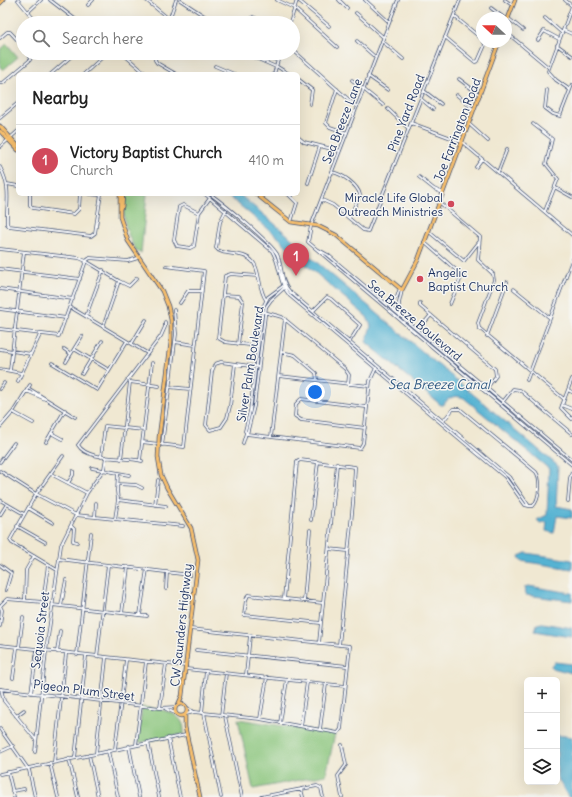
<!DOCTYPE html>
<meta charset="utf-8">
<style>
body{margin:0;font-family:Delius,sans-serif;background:#f2f2f2;color:#222}
.controls{position:absolute;right:12px;bottom:12px;display:grid;overflow:hidden;border-radius:6px;box-shadow:0 4px 16px #0002}
.controls button{width:36px;height:36px;display:grid;place-items:center;padding:0;border:0;border-bottom:1px solid #e0e0e0;background:#fff;color:#222;font:20px sans-serif}
.compass{position:absolute;left:476px;top:12px;width:36px;height:36px;border-radius:50%;background:#fff;box-shadow:0 4px 16px #0002;rotate:292deg}
.you{position:absolute;left:315px;top:392px;width:14px;height:14px;margin:-10px;border:3px solid #fff;border-radius:50%;background:#1a73e8;box-shadow:0 0 0 6px #1a73e833}
.badge{display:grid;place-items:center;width:26px;height:26px;border-radius:50%;background:#d1495b;color:#fff;font-size:13px;font-weight:700}
.pin{position:absolute;translate:-50% -33px;filter:drop-shadow(0 1px 2px #0008)}
.pin::after{content:'';position:absolute;top:21px;width:14px;height:12px;background:inherit;clip-path:polygon(0 0,100% 0,50% 100%)}
.list{margin:0;padding:0;list-style:none}
h2{display:flex;justify-content:space-between;align-items:center;height:52px;margin:0;padding:0 16px;font-size:17px}
h2 small{font-size:13px;font-weight:400;color:#767676}
.list li{display:grid;grid-template-columns:26px 1fr auto;gap:12px;align-items:center;box-sizing:border-box;height:72px;padding:0 16px;border-top:1px solid #e0e0e0}
.list b{display:block;font-size:15px;white-space:nowrap}
.list p{margin:0;font-size:13px;white-space:nowrap;color:#767676}
.list em{font-size:13px;font-style:normal;color:#767676}
.icon{flex:none;width:22px;height:22px;fill:none;stroke:currentColor;stroke-width:2;stroke-linecap:round;stroke-linejoin:round}
.map{position:relative;flex:none;width:572px;height:797px;overflow:hidden}
.search{position:absolute;background:#fff;box-shadow:0 4px 16px #0002;left:16px;top:16px;width:284px;height:44px;display:flex;align-items:center;gap:10px;box-sizing:border-box;padding:0 14px;border-radius:22px;color:#767676;font-size:15px}
.panel{position:absolute;background:#fff;box-shadow:0 4px 16px #0002;left:16px;top:72px;width:284px;height:124px;border-radius:6px}
.map>svg:first-child{display:block}
.green{fill:#89c47a;stroke:#527a6c}
.water{fill:#54b2d2;stroke:#387098}
.lines{fill:none;stroke-linecap:round;stroke-linejoin:round}
.minor-casing{stroke:#3b4b6f;stroke-width:3.5}
.major-casing{stroke:#3b4b6f;stroke-width:4.5}
.highway-casing{stroke:#3b4b6f;stroke-width:5}
.minor{stroke:#fff;stroke-width:2}
.major{stroke:#f8bf6c;stroke-width:3}
.highway{stroke:#f8bf6c;stroke-width:3.5}
.poi-dot{fill:#d1495b;stroke:#f6f6f2;stroke-width:1.5}
.labels{text-anchor:middle;dominant-baseline:central;stroke-width:3;stroke-linejoin:round;paint-order:stroke}
.street-label{font-size:12px;fill:#1b2f5e;stroke:#f6f6f2}
.poi-label{font-size:12px;fill:#1b2f5e;stroke:#f6f6f2;text-anchor:end}
.water-label{font-size:13px;font-style:italic;fill:#2c5681;stroke:#f6f6f2}
</style>
<div class="map">
<svg width="572" height="797" viewBox="0 0 572 797">
<rect width="100%" height="100%" fill="#f6f6f2"/>
<filter id="ink" filterUnits="userSpaceOnUse"><feTurbulence type="fractalNoise" baseFrequency=".025" numOctaves="2"/><feDisplacementMap in="SourceGraphic" scale="8" xChannelSelector="R" yChannelSelector="G"/><feConvolveMatrix kernelMatrix="1 2 1 2 8 2 1 2 1" color-interpolation-filters="sRGB"/></filter>
<filter id="wash" filterUnits="userSpaceOnUse"><feTurbulence type="fractalNoise" baseFrequency=".012" numOctaves="4" result="noise"/><feDisplacementMap in="SourceGraphic" scale="16" xChannelSelector="R" yChannelSelector="G"/><feGaussianBlur stdDeviation="0.9" result="paint"/><feColorMatrix in="noise" values="0 0 0 0 0 0 0 0 0 0 0 0 0 0 0 0 0 1.4 0 .05"/><feComposite in="paint" operator="in"/></filter>
<g filter="url(#wash)">
<rect width="100%" height="100%" fill="#f0e8d2"/>
<path class="green" d="M7 44 18 57 3 70 0 67V50Z
M124 194H147L141 253 137 252C125 233 122 216 124 194Z
M142 707C155 709 174 709 182 722 184 725 184 731 184 734L138 743Z
M238 719 335 734 326 775 253 789Z"/>
<path class="water" d="M226 194H239L289 236 307 254 558 466 556 506 572 509V518L557 516 554 533 546 531 547 522 540 523 537 520 547 515 549 469 464 398C454 394 448 398 442 406L366 342 371 326 367 317 296 256 279 238Z
M526 553 572 560V569L521 561 519 556Z
M528 586 572 593V601L526 595 525 587Z
M542 623 572 628V637L535 631 537 624Z
M554 662 572 664V673L552 668 551 666Z
M557 735 572 737V797H568L557 777Z"/>
</g>
<g filter="url(#ink)">
<g class="lines">
<g class="minor-casing">
<path id="minor" d="M18 0 37 23
M50 0 80 23
M146 0 169 19
M180 0 215 23
M277 0 294 8 337 47
M298 0 329 26
M339 0 347 8
M365 0 389 22
M398 0 311 226 308 242 572 465
M505 0 512 5
M565 0 572 6
M88 5 93 0
M491 8 504 18
M28 12 41 0
M356 13 383 37
M454 16 482 39
M253 17 266 23
M508 18 523 30
M545 18 562 33
M168 23 176 0
M290 23 297 0
M563 30 572 34
M506 32 548 67
M445 37 475 62 478 61 485 45 484 42
M0 38 7 32H10L23 46
M538 40 544 31 559 39
M357 41 375 57
M382 41 403 59
M557 45 572 56
M293 50 357 107
M64 53 68 58
M122 53 146 74
M157 53 155 60 157 63 176 74
M210 53H212
M244 53 276 67
M259 53 278 61
M215 66 234 74
M276 66 289 74
M51 74 75 53
M84 74 107 53
M274 74 280 53
M368 76 388 90
M298 79 312 90 310 104
M459 79 480 95
M352 80 383 105
M0 83H3L30 60 29 53
M337 89 326 123 330 127 347 133
M547 90 545 108 553 114 560 116 572 85
M570 90 556 80 548 71 572 6
M424 91 441 104
M457 95 473 109
M421 99 433 109
M388 109 409 129
M0 118 18 103
M411 123 462 142 572 235
M469 124 488 141
M533 124 552 139 546 164 558 179 545 211
M298 137 304 142 340 151
M0 147 18 131
M0 167C12 190 6 201 7 224L9 226 91 236 95 233 101 194
M476 167 482 159
M332 172C342 174 358 185 360 195L349 218
M498 172 507 149
M419 177 434 189 443 193
M308 183 320 146
M7 184 18 186
M556 188 572 197
M30 194V205L33 208 74 214 79 209 80 194
M89 194 100 195
M205 194 272 251C281 265 278 283 290 296L505 477 525 505 529 506
M210 194C224 204 269 241 277 254 283 267 280 281 290 292L509 477 529 506
M288 194 297 203 291 222
M322 200 333 205 363 230 368 231 460 0
M439 202 480 237 478 260 493 274 494 280 478 323 479 328 564 399
M226 210 220 222 216 248C222 257 243 250 253 262 260 269 258 289 266 300
M199 213 183 205 179 207 174 240 177 246 190 248 194 246 199 213 210 198
M428 231 464 261 479 242
M424 242 464 277
M0 249 79 258 86 261 90 258 128 261 138 258
M319 250 328 255 572 460
M0 269 80 279
M258 276 231 274 225 276 218 338 225 342 258 346
M119 281 129 286 137 278
M0 289 73 299
M514 289 550 318
M223 295 239 296 243 302 238 344
M180 303 188 291H202
M385 303 397 297 400 288
M420 303V306L495 369 496 376 486 389
M450 304 462 275
M70 307 147 353
M0 309 66 318
M313 311 327 297 331 299 360 325 350 341
M264 312 282 317 345 369 349 375 348 384
M86 316 103 270
M400 316 399 303 402 290
M0 329 59 336 86 261 119 281 103 327
M418 330 431 315
M487 336 507 282
M175 342 195 345
M132 343 146 320
M0 349 31 354
M64 349 71 354
M74 349 109 370
M281 352 295 355 316 373 317 380
M66 362 82 336
M52 363 97 390 127 341
M235 364 230 406 227 418 221 427 210 430 206 425 212 371 215 364 221 362 258 367
M0 369 21 373
M10 370 24 252
M82 374 102 341
M279 376 369 386
M572 379 561 408 572 419
M527 380 572 260
M18 381 40 335
M130 382 159 386
M169 387 190 389
M28 388 75 417
M0 389 4 383
M568 390 572 392
M26 392H29L45 399
M502 403 513 389 520 390 572 434
M562 405 572 409
M13 412 33 423
M444 420 453 409H460L536 472C541 479 540 499 533 506H529
M0 427 13 412 30 385
M365 428 301 420 295 416 296 404 301 399 366 407
M51 433 62 439
M247 434 360 448 363 443 370 381 376 368
M247 434 245 431 250 411 263 307 268 297 283 286
M247 434 254 406 266 307 271 300 284 288
M271 437 285 319
M46 442 65 410
M142 442 184 447 204 271 166 266
M243 443 246 433
M78 445 161 336 165 327V322
M78 445C88 462 126 456 142 461
M162 445 176 334 174 310
M101 457 105 426 144 430
M121 459 130 382 128 379
M140 460 152 363
M0 462 14 443
M92 468 129 475
M0 471 36 494 76 515 183 526
M51 474 87 493
M118 474 117 491 118 500
M68 483 73 475V471
M118 484 136 485 142 488
M0 500 24 514
M568 501 570 478 572 472
M155 505 158 480
M28 508 53 523
M0 515 7 504
M95 517 96 503
M115 519 118 500 166 506
M311 520 318 462
M17 526 45 542
M71 526 74 529 73 541 77 542
M329 549 348 551
M59 559 190 575
M0 565 11 573 6 590
M57 570 12 543 10 540 36 494 63 456
M166 589 167 572
M284 599 297 462 300 460 355 467 353 503 339 645
M25 600 26 570 34 556
M304 601 310 530
M52 605 147 616
M0 606 7 599 43 602 48 565
M0 606 2 610 0 626
M61 606 66 580
M122 613 128 567
M140 615 147 569
M321 623 244 615 246 600 248 595 323 603
M319 643 337 464
M0 645 186 666
M19 647 23 617
M196 650 347 666
M57 652 60 631
M77 655 91 533
M97 657 108 565
M186 669 345 686
M246 675 250 636
M13 678 17 648
M0 689 160 708 176 707
M1 689 4 701 36 740
M31 693 37 650
M186 707 193 712
M160 708 166 664
M166 709 175 713
M202 713 206 671
M204 713 221 797
M186 714 194 712 260 719 338 733 341 729 350 646 190 629
M16 716 24 710
M221 716 226 673
M225 716 242 797
M260 719 267 677
M280 723 287 680
M301 726 307 682
M0 729 29 770 35 797
M320 729 326 684
M168 738 180 797
M148 742 159 797
M136 745 146 662
M129 746 139 797
M115 749 126 660
M108 751 118 797
M0 752 13 746
M35 752 46 651 61 545 87 493 104 469 106 457
M96 753 106 658
M89 755 98 797
M75 758 86 656
M69 759 78 797
M54 762 66 654
M50 763 58 797
M8 772 14 797
M0 774 186 735
M301 789 303 797
M12 791 24 789
M261 797 317 786 321 788 323 797
M342 797 338 776 346 765 342 745"/>
</g>
<g class="major-casing">
<path id="major" d="M506 24 515 0
M0 126 18 146
M0 131 18 150
M120 194V217L128 241 162 291 168 306 171 320V342L159 437 158 457 161 475 167 488 191 528 198 560 182 696 178 705
M256 194 291 222 318 226 336 235 402 290 418 260 499 42
M122 207 123 194
M175 710a6 6 0 1 1 12 0a6 6 0 1 1-12 0Z
M185 715V727L200 797"/>
</g>
<g class="highway-casing">
<path id="highway" d="M0 3 3 0"/>
</g>
<use href="#minor" class="minor"/>
<use href="#major" class="major"/>
<use href="#highway" class="highway"/>
</g>
</g>
<g class="poi-dot">
<circle cx="451" cy="204" r="4"/>
<circle cx="420" cy="279" r="4"/>
</g>
<g class="labels">
<g class="street-label">
<text transform="translate(406 113) rotate(-69)">Pine Yard Road</text>
<text transform="translate(342 121) rotate(-69)">Sea Breeze Lane</text>
<text transform="translate(457 130) rotate(-69)">Joe Farrington Road</text>
<text transform="translate(415 320) rotate(40)">Sea Breeze Boulevard</text>
<text transform="translate(250 364) rotate(-81)">Silver Palm Boulevard</text>
<text transform="translate(181 625) rotate(-84)">CW Saunders Highway</text>
<text transform="translate(40 630) rotate(-83)">Sequoia Street</text>
<text transform="translate(84 690) rotate(7)">Pigeon Plum Street</text>
</g>
<g class="poi-label">
<text x="443" y="197">Miracle Life Global<tspan x="443" dy="14">Outreach Ministries</tspan></text>
<text x="428" y="272" text-anchor="start">Angelic<tspan x="428" dy="14">Baptist Church</tspan></text>
</g>
<g class="water-label">
<text x="439" y="384">Sea Breeze Canal</text>
</g>
</g>
</svg>
<div class="controls">
<button>+</button>
<button>−</button>
<button><svg class="icon" aria-label="layers" viewBox="0 0 24 24"><path d="M12 4l9 5-9 5-9-5zM3 14l9 5 9-5"/></svg></button>
</div>
<svg class="compass" viewBox="-18 -18 36 36"><path d="M0-13l5 13h-10z" fill="#e53935"/><path d="M0 13l5-13h-10z" fill="#767676"/></svg>
<div class="you"></div>
<div class="pin badge" style="left:296px;top:276px">1</div>
<div class="search"><svg class="icon" aria-label="search" viewBox="0 0 24 24"><circle cx="10" cy="10" r="6"/><path d="M15 15l6 6"/></svg>Search here</div>
<section class="panel">
<h2>Nearby<small></small></h2>
<ul class="list">
<li><span class="badge">1</span><div><b>Victory Baptist Church</b><p>Church</p></div><em>410 m</em></li>
</ul>
</section>
</div>
